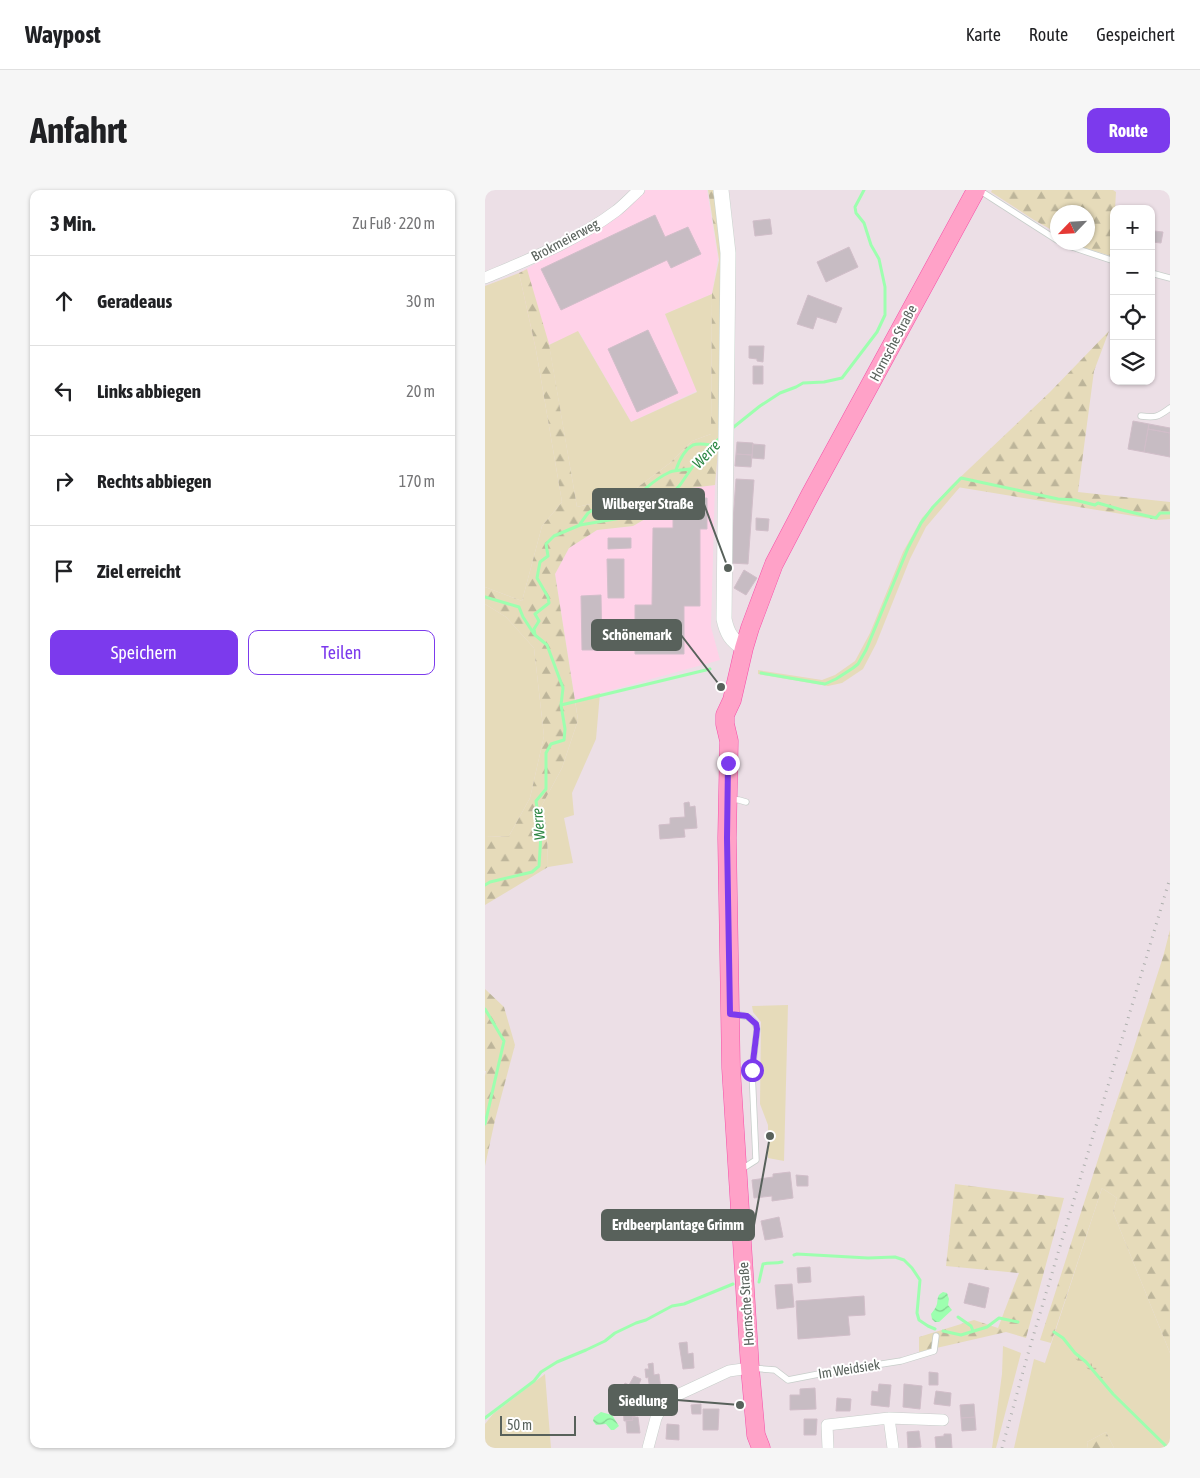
<!DOCTYPE html>
<html lang="de">
<meta charset="utf-8">
<style>
body{margin:0;font-family:"Asap Condensed",sans-serif;background:#f6f6f6;color:#202124}
.controls{position:absolute;right:15px;top:15px;display:grid;overflow:hidden;border-radius:10px;box-shadow:0 1px 4px #0004}
.controls button{width:45px;height:45px;display:grid;place-items:center;padding:0;border:0;border-bottom:1px solid #e0e0e0;background:#fff;color:#202124;font:25px sans-serif}
.compass{position:absolute;left:565px;top:15px;width:45px;height:45px;border-radius:50%;background:#fff;box-shadow:0 1px 4px #0004;rotate:245deg}
.scale{position:absolute;left:15px;bottom:12px;width:76px;box-sizing:border-box;padding-left:5px;border:2px solid #58615b;border-top:0;font-size:14px;line-height:18px;white-space:nowrap;color:#58615b;-webkit-text-stroke:4px #fff;paint-order:stroke}
.stop{position:absolute;width:15px;height:15px;margin:-11px;border:4px solid #7c3aed;border-radius:50%;background:#fff}
.stop.end{background:#7c3aed;border-color:#fff;box-shadow:0 1px 5px #0008}
.list{margin:0;padding:0;list-style:none}
h2{display:flex;justify-content:space-between;align-items:center;height:65px;margin:0;padding:0 20px;font-size:21px}
h2 small{font-size:16px;font-weight:400;color:#757577}
.list li{display:grid;grid-template-columns:32px 1fr auto;gap:15px;align-items:center;box-sizing:border-box;height:90px;padding:0 20px;border-top:1px solid #e0e0e0}
.list b{display:block;font-size:19px;white-space:nowrap}
.list em{font-size:16px;font-style:normal;color:#757577}
.actions{display:flex;gap:10px;padding:15px 20px}
.actions a{flex:1;padding:11px 0;border:1px solid #7c3aed;border-radius:10px;text-align:center;font-size:18px;color:#7c3aed}
.actions .main{background:#7c3aed;color:#fff}
.icon{flex:none;width:28px;height:28px;fill:none;stroke:currentColor;stroke-width:2;stroke-linecap:round;stroke-linejoin:round}
.map{position:relative;flex:none;width:685px;height:1258px;overflow:hidden;border-radius:10px}
header{display:flex;align-items:center;gap:30px;box-sizing:border-box;height:70px;padding:0 25px;background:#fff;border-bottom:1px solid #e0e0e0}
header strong{font-size:24px}
nav{display:flex;gap:28px;margin-inline-start:auto;font-size:18px}
.intro{display:flex;align-items:center;justify-content:space-between;box-sizing:border-box;height:120px;padding:0 30px}
h1{margin:0;font-size:35px}
.button{padding:12px 22px;border-radius:10px;background:#7c3aed;color:#fff;font-size:18px;font-weight:700}
main{display:flex;gap:30px;padding:0 30px}
aside{flex:1;background:#fff;border-radius:10px;box-shadow:0 1px 4px #0004}
.map>svg:first-child{display:block}
.commercial{fill:#ffd2e8}
.green{fill:#e6dbba}
.forest{fill:url(#forest-firs)}
.wetland{fill:url(#wetland-marsh)}
.water{fill:url(#water-waves)}
.lines{fill:none;stroke-linecap:round;stroke-linejoin:round}
.stream{stroke:#9dffaf;stroke-width:3}
.building{fill:#c7bcc3;stroke:#d1bec9}
.lane-casing{stroke:#c7ceca;stroke-width:7}
.street-casing{stroke:#c7ceca;stroke-width:12}
.secondary-casing{stroke:#cad4ce;stroke-width:16}
.primary-casing{stroke:#f64fa8;stroke-width:19}
.lane{stroke:#fff;stroke-width:5.5}
.street{stroke:#fff;stroke-width:11}
.secondary{stroke:#fff;stroke-width:15}
.primary{stroke:#ffa2c8;stroke-width:18}
.rail{stroke:#adafad;stroke-width:3;stroke-dasharray:1 6;stroke-linecap:butt}
.route{stroke:#7c3aed;stroke-width:6}
.labels{text-anchor:middle;dominant-baseline:central;stroke-width:4;stroke-linejoin:round;paint-order:stroke}
.street-label{font-size:14px;fill:#58615b;stroke:#fff}
.water-label{font-size:15px;font-style:italic;fill:#2d8744;stroke:#fff}
.leader{fill:none;stroke:#58615b;stroke-width:2}
.callout-dot{fill:#58615b;stroke:#fff;stroke-width:2}
.callout{fill:#58615b;stroke:#58615b;stroke-width:2}
.callout-label{font-size:15px;text-anchor:middle;font-weight:bold;fill:#fff}
</style>
<header>
<strong>Waypost</strong>
<nav><a>Karte</a><a>Route</a><a>Gespeichert</a></nav>
</header>
<div class="intro"><h1>Anfahrt</h1><a class="button">Route</a></div>
<main>
<aside>
<h2>3 Min.<small>Zu Fuß · 220 m</small></h2>
<ul class="list">
<li><svg class="icon" aria-label="ahead" viewBox="0 0 24 24"><path d="M12 20V5M6 11l6-6 6 6"/></svg><div><b>Geradeaus</b></div><em>30 m</em></li>
<li><svg class="icon" aria-label="left" viewBox="0 0 24 24"><path d="M17 20v-9H6M10 6l-5 5 5 5"/></svg><div><b>Links abbiegen</b></div><em>20 m</em></li>
<li><svg class="icon" aria-label="right" viewBox="0 0 24 24"><path d="M7 20v-9h11M14 6l5 5-5 5"/></svg><div><b>Rechts abbiegen</b></div><em>170 m</em></li>
<li><svg class="icon" aria-label="arrive" viewBox="0 0 24 24"><path d="M6 21V4h12l-3 4 3 4H6"/></svg><div><b>Ziel erreicht</b></div></li>
</ul>
<div class="actions"><a class="main">Speichern</a><a>Teilen</a></div>
</aside>
<div class="map">
<svg width="685" height="1258" viewBox="0 0 685 1258">
<defs>
<pattern id="forest-firs" width="22" height="20" patternUnits="userSpaceOnUse" patternTransform="scale(1.25)"><rect width="22" height="20" fill="#e6dbba"/><path d="M5 1l3.5 6h-7zM16 11l3.5 6h-7z" fill="#bdb59a"/></pattern>
<pattern id="wetland-marsh" width="20" height="14" patternUnits="userSpaceOnUse" patternTransform="scale(1.25)"><rect width="20" height="14" fill="#e6dbba"/><path d="M1 5h8M5 5V1M11 12h8M15 12V8" fill="none" stroke="#bdb59a"/></pattern>
<pattern id="water-waves" width="16" height="10" patternUnits="userSpaceOnUse" patternTransform="scale(1.25)"><rect width="16" height="10" fill="#9dffaf"/><path d="M0 5q4-4 8 0t8 0" fill="none" stroke="#83d291"/></pattern>
</defs>
<rect width="100%" height="100%" fill="#ecdfe6"/>
<path class="commercial" d="M161 0H222L233 68 227 104 180 124 212 201 146 232 94 142 51 160 34 83 104 43Z
M230 295 226 437 235 470 90 510 70 384 84 358 112 340 148 336 181 317 198 299Z"/>
<path class="green" d="M34 83 51 160 77 312 57 336 37 411 0 397V96Z
M227 104 226 244 207 251 185 273 141 306 92 317 64 155 93 141 146 232 212 202 180 124Z
M466 296 475 297 441 337 425 369 391 454 378 479 357 493 343 496 273 484V480L337 490 350 485 370 471 385 443 418 362 437 328Z
M0 414 21 427 49 458 59 546 45 608 24 646 0 647Z
M115 503 111 549 87 603 89 625 79 628 88 673 63 677 62 638 56 617 77 578 93 530 90 510Z
M303 815 299 971 283 968V935L275 914 276 832 268 822 267 816Z
M617 998 632 1008 628 1022 685 1163V1258H629L621 1242 602 1252 603 1258H529L549 1169 560 1173Z
M518 1156 536 1163 511 1258H507L517 1184Z
M60 1184 66 1258H0V1234L8 1224Z"/>
<path class="forest" d="M223 0H228L236 52 235 238 230 295 198 299 181 317 148 336 112 340 84 358 70 384 93 530 77 578 56 617 62 638 63 677 0 715V647L24 646 45 608 59 546 49 458 21 427 0 414V397L37 411 57 336 77 312 51 160 34 83 42 79 64 154 92 317 141 306 185 273 207 251 226 244 227 104 234 70Z
M507 0H628L631 2 630 19H629V67L597 57 589 53 602 52V22H572V43L549 30 506 2Z
M624 141 609 181 593 302 685 312V329L673 330 466 296 565 202Z
M685 740V1163L628 1022 632 1008 617 998 566 1153 555 1150 678 767Z
M0 799 19 817 30 855 10 930 0 976V886L1 881H0Z
M470 994 579 1008 541 1148 521 1142 434 1162V1147L489 1130 513 1138 534 1083 461 1076Z
M621 1242 629 1258H603L602 1252Z"/>
<path class="wetland" d="M594 1161 606 1166 619 1190 620 1194 603 1179 588 1167V1163Z"/>
<path class="water" d="M458 1102 462 1103 464 1109 463 1115 467 1120 454 1132H450L447 1129 446 1124C448 1121 451 1118 452 1114 453 1108 452 1105 458 1102Z
M116 1222 127 1225 134 1236 129 1240H126L121 1234 111 1235 108 1231 109 1227Z"/>
<g class="lines">
<path class="stream" d="M245 240 275 216 295 203 311 197 318 193 339 192 357 188 392 142 400 125V97L394 69 386 55 379 33 371 23 370 17 379 0
M191 280C194 271 199 260 208 255 213 253 220 254 226 255
M128 329C144 314 165 291 185 282 191 280 199 280 205 279
M95 334 103 323 113 317 148 308
M0 407 34 417 38 427 49 444
M276 483 340 494 351 489 368 478 373 474 381 460 423 358 436 333 448 317 476 288 573 309 590 310 610 315 613 313 637 320 671 328 675 323H685
M76 515 225 479
M0 695 5 692 47 682 54 676 56 644 51 611 61 599V563L66 554 79 550 80 539 76 515 78 498 62 455 50 445 49 439 54 431 50 424 64 413 63 407 52 388 55 372 63 366 61 354 69 346 95 335 136 328 158 322 176 313 186 305 195 295 215 266 236 247
M0 819 19 851 0 934
M309 1065 312 1064 383 1068 410 1067 419 1070 427 1078 435 1090 432 1123 434 1130 443 1136 450 1139
M274 1092 278 1074C285 1072 290 1074 297 1072
M473 1127 486 1136 488 1141
M458 1141 476 1145 502 1137 514 1128 533 1132
M569 1142 578 1148 590 1163 601 1172 628 1204 683 1258
M0 1228 49 1191 56 1182 72 1172 101 1160 120 1151 130 1143 151 1133 161 1130 187 1116 199 1114 248 1094"/>
</g>
<path class="building" d="M170 25 180 47 203 37 216 64 186 78 182 70 76 120 56 79Z
M285 29 287 44 270 46 268 31Z
M669 41 678 42 676 53 667 52Z
M364 57 373 77 341 92 332 72Z
M323 105 357 118 351 133 332 127 328 139 312 134Z
M163 140 193 203 152 222 123 159Z
M264 156H279L278 172 272 171V169L264 168Z
M268 176H278V194H268Z
M648 231 664 234 659 262 643 259Z
M664 234 685 238V243L663 239Z
M663 239 685 243V267L659 262Z
M252 252 268 253 267 265 251 264Z
M268 254 280 255 279 269 267 268Z
M251 264 267 265 266 277 250 276Z
M251 289 269 290 263 374 245 373Z
M222 308V339H215V416H199V464H150V415H167L168 338H188V318H203V309Z
M271 328 284 329 283 341 271 340Z
M123 348H146V358L123 359Z
M122 369H139V408H123Z
M259 380 272 388 261 405 249 398Z
M116 405 117 460H97L96 406Z
M204 612 205 617 210 616 212 638 199 639 200 647 175 649 174 635 185 634V628L200 627 199 613Z
M305 982 308 1008 287 1011V1006L269 1008 267 990 288 987V984Z
M311 985 323 986V996H312Z
M294 1027 298 1047 280 1050 276 1031Z
M325 1077 326 1092 313 1093 312 1078Z
M484 1093 504 1098 500 1118 479 1113Z
M307 1094 309 1117 292 1119 290 1095Z
M379 1106 380 1125 363 1126 365 1145 313 1149 311 1111Z
M202 1152 203 1164 208 1163 209 1178 198 1179 194 1153Z
M168 1173 169 1185 174 1184 176 1199 165 1200 163 1187 161 1188 160 1179H164L163 1174Z
M444 1182 453 1183V1195H444Z
M149 1186 156 1189 149 1208 136 1202 140 1193 144 1195Z
M394 1194 406 1195 404 1217 386 1215 387 1201 393 1202Z
M419 1194 437 1196 435 1219 418 1217Z
M330 1198 331 1219 305 1220V1205H315V1199Z
M451 1201 466 1203 465 1216 449 1214Z
M352 1208 366 1209 365 1221H351Z
M216 1214V1224H207L206 1215Z
M489 1214 490 1227 476 1228 475 1215Z
M138 1215H149L150 1227H147L148 1230 139 1231Z
M218 1219H234L233 1240H218Z
M147 1227H153L155 1243H142L141 1231 148 1230Z
M490 1227 491 1240 477 1241 476 1228Z
M319 1229H332L331 1245H319Z
M182 1234 194 1235V1250L181 1249Z
M434 1241 436 1257 423 1258 422 1242Z
M459 1244H466L467 1258H451L450 1247 459 1246Z"/>
<g class="lines">
<g class="lane-casing">
<path id="lane" d="M494 0 572 50
M578 52 587 57 629 71
M666 83 685 88
M656 226C670 228 673 227 685 218
M245 609 254 610 261 612
M246 824C257 825 270 826 272 839L267 881 271 970 260 977H254
M266 1178 290 1180 303 1190 339 1183 416 1171 449 1161 451 1146"/>
</g>
<g class="street-casing">
<path id="street" d="M0 88C45 69 91 51 131 21 139 15 146 7 154 0
M404 1228 408 1258
M163 1258 171 1228 177 1216 186 1208 244 1181 265 1178
M343 1258 342 1235 404 1228 458 1230"/>
</g>
<g class="secondary-casing">
<path id="secondary" d="M236 0 243 63 239 429C242 443 246 450 259 458"/>
</g>
<g class="primary-casing">
<path id="primary" d="M276 1258 271 1245 265 1178 246 878 242 648 244 551 240 534V525L247 510 259 458 265 438 289 374 325 305 491 0"/>
</g>
<use href="#lane" class="lane"/>
<use href="#street" class="street"/>
<use href="#secondary" class="secondary"/>
<use href="#primary" class="primary"/>
<path class="rail" d="M517 1258 542 1167 685 688"/>
</g>
<g class="lines">
<path class="route" d="M243 573 242 648 245 824 262 826 271 834 272 839 267 880"/>
</g>
<g class="labels">
<g class="street-label">
<text transform="translate(80 50) rotate(-28)">Brokmeierweg</text>
<text transform="translate(408 153) rotate(-62)">Hornsche Straße</text>
<text transform="translate(261 1114) rotate(-94)">Hornsche Straße</text>
<text transform="translate(364 1179) rotate(-9)">Im Weidsiek</text>
</g>
<g class="water-label">
<text transform="translate(221 264) rotate(-46)">Werre</text>
<text transform="translate(53 634) rotate(-95)">Werre</text>
</g>
</g>
<path class="leader" d="M243 378L219 314M236 497L196 445M285 946L269 1035M255 1215L192 1210"/>
<g class="callout-dot">
<circle cx="243" cy="378" r="5"/>
<circle cx="236" cy="497" r="5"/>
<circle cx="285" cy="946" r="5"/>
<circle cx="255" cy="1215" r="5"/>
</g>
<g class="callout">
<rect x="108" y="299" width="111" height="30" rx="5"/>
<rect x="107" y="430" width="89" height="30" rx="5"/>
<rect x="117" y="1020" width="152" height="30" rx="5"/>
<rect x="124" y="1195" width="68" height="30" rx="5"/>
</g>
<g class="callout-label">
<text x="163" y="319">Wilberger Straße</text>
<text x="152" y="450">Schönemark</text>
<text x="193" y="1040">Erdbeerplantage Grimm</text>
<text x="158" y="1216">Siedlung</text>
</g>
</svg>
<div class="controls">
<button>+</button>
<button>−</button>
<button><svg class="icon" aria-label="locate" viewBox="0 0 24 24"><circle cx="12" cy="12" r="6"/><path d="M12 2v4M12 18v4M2 12h4M18 12h4"/></svg></button>
<button><svg class="icon" aria-label="layers" viewBox="0 0 24 24"><path d="M12 4l9 5-9 5-9-5zM3 14l9 5 9-5"/></svg></button>
</div>
<svg class="compass" viewBox="-18 -18 36 36"><path d="M0-13l5 13h-10z" fill="#e53935"/><path d="M0 13l5-13h-10z" fill="#757577"/></svg>
<div class="scale">50 m</div>
<div class="stop" style="left:267px;top:880px"></div>
<div class="stop end" style="left:243px;top:573px"></div>
</div>
</main>
